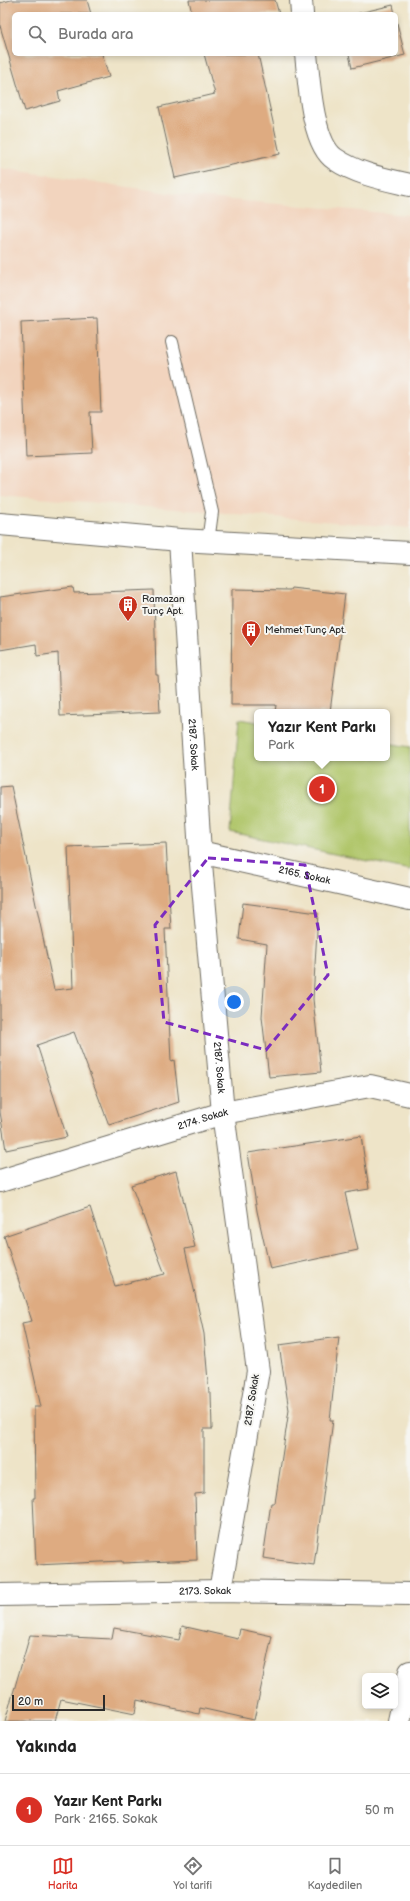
<!DOCTYPE html>
<html lang="tr">
<meta charset="utf-8">
<style>
body{margin:0;font-family:"Balsamiq Sans",sans-serif;background:#f2f2f2;color:#222}
.controls{position:absolute;right:12px;bottom:12px;display:grid;overflow:hidden;border-radius:6px;box-shadow:0 2px 6px #0003}
.controls button{width:36px;height:36px;display:grid;place-items:center;padding:0;border:0;border-bottom:1px solid #e0e0e0;background:#fff;color:#222;font:20px sans-serif}
.scale{position:absolute;left:12px;bottom:10px;width:93px;box-sizing:border-box;padding-left:4px;border:2px solid #2b2b2b;border-top:0;font-size:11px;line-height:14px;white-space:nowrap;color:#2b2b2b;-webkit-text-stroke:3px #f6f6f2;paint-order:stroke}
.you{position:absolute;left:234px;top:1002px;width:14px;height:14px;margin:-10px;border:3px solid #fff;border-radius:50%;background:#1a73e8;box-shadow:0 0 0 6px #1a73e833}
.badge{display:grid;place-items:center;width:26px;height:26px;border-radius:50%;background:#d93025;color:#fff;font-size:13px;font-weight:700}
.pin{position:absolute;translate:-50% -50%;border:2px solid #fff;box-shadow:0 1px 4px #0006}
.popup{position:absolute;left:254px;top:709px;width:136px;height:52px;box-sizing:border-box;display:grid;place-content:center;border-radius:6px;background:#fff;filter:drop-shadow(0 1px 3px #0005);font-size:13px;white-space:nowrap;color:#767676}
.popup b{font-size:15px;color:#222}
.popup::after{content:'';position:absolute;left:50%;top:100%;margin-left:-8px;border:8px solid transparent;border-top-color:#fff}
.list{margin:0;padding:0;list-style:none}
h2{display:flex;justify-content:space-between;align-items:center;height:52px;margin:0;padding:0 16px;font-size:17px}
h2 small{font-size:13px;font-weight:400;color:#767676}
.list li{display:grid;grid-template-columns:26px 1fr auto;gap:12px;align-items:center;box-sizing:border-box;height:72px;padding:0 16px;border-top:1px solid #e0e0e0}
.list b{display:block;font-size:15px;white-space:nowrap}
.list p{margin:0;font-size:13px;white-space:nowrap;color:#767676}
.list em{font-size:13px;font-style:normal;color:#767676}
.icon{flex:none;width:22px;height:22px;fill:none;stroke:currentColor;stroke-width:2;stroke-linecap:round;stroke-linejoin:round}
.map{position:relative;flex:none;width:410px;height:1721px;overflow:hidden}
.search{position:absolute;background:#fff;box-shadow:0 2px 6px #0003;left:12px;right:12px;top:12px;height:44px;display:flex;align-items:center;gap:10px;box-sizing:border-box;padding:0 14px;border-radius:6px;color:#767676;font-size:15px}
.sheet{height:124px;background:#fff}
nav{display:flex;justify-content:space-around;align-items:center;box-sizing:border-box;height:56px;border-top:1px solid #e0e0e0;background:#fff;font-size:11px;color:#767676}
nav a{display:grid;justify-items:center;gap:2px}
nav .on{color:#d93025}
.map>svg:first-child{display:block}
.built{fill:#f2d4be}
.green{fill:#b0c66a;stroke:#6e784a}
.building{fill:#deab81}
.lines{fill:none;stroke-linecap:round;stroke-linejoin:round}
.service-casing{stroke:#6f6c62;stroke-width:14}
.minor-casing{stroke:#6f6c62;stroke-width:24}
.service{stroke:#fff;stroke-width:12}
.minor{stroke:#fff;stroke-width:22}
.marked{fill:none;stroke:#7b2cbf;stroke-width:3;stroke-dasharray:8 5;stroke-linejoin:round}
.labels{text-anchor:middle;dominant-baseline:central;stroke-width:4;stroke-linejoin:round;paint-order:stroke}
.poi-label{font-size:10px;fill:#2b2b2b;stroke:#f6f6f2;text-anchor:start}
.street-label{font-size:10px;fill:#2b2b2b;stroke:#f6f6f2}
</style>
<div class="map">
<svg width="410" height="1721" viewBox="0 0 410 1721">
<rect width="100%" height="100%" fill="#f6f6f2"/>
<filter id="ink" filterUnits="userSpaceOnUse"><feTurbulence type="fractalNoise" baseFrequency=".025" numOctaves="2"/><feDisplacementMap in="SourceGraphic" scale="8" xChannelSelector="R" yChannelSelector="G"/><feConvolveMatrix kernelMatrix="1 2 1 2 8 2 1 2 1" color-interpolation-filters="sRGB"/></filter>
<filter id="wash" filterUnits="userSpaceOnUse"><feTurbulence type="fractalNoise" baseFrequency=".012" numOctaves="4" result="noise"/><feDisplacementMap in="SourceGraphic" scale="16" xChannelSelector="R" yChannelSelector="G"/><feGaussianBlur stdDeviation="0.9" result="paint"/><feColorMatrix in="noise" values="0 0 0 0 0 0 0 0 0 0 0 0 0 0 0 0 0 1.4 0 .05"/><feComposite in="paint" operator="in"/></filter>
<g filter="url(#wash)">
<rect width="100%" height="100%" fill="#eee4c8"/>
<path class="built" d="M0 168 196 197 410 215V528L0 495Z"/>
<path class="green" d="M239 719 257 722V758H387V743L410 747V870L230 832Z"/>
<g id="blocks">
<path class="building" d="M11 0H87L91 14H14V54H102L109 77 58 91 60 101 25 111 0 26V3Z
M189 0H275L279 14H192Z
M393 5 395 14H355Z
M396 19 405 55 352 68 349 54H396Z
M204 54H258L280 154 175 178 159 107 215 94Z
M97 318 101 412H90L92 453 26 456 21 322Z
M73 587 74 593 154 590 156 675H158L160 712 60 716 58 653 37 656 36 644 0 650V597Z
M291 588 345 594 330 712H275L276 705H231L232 589 290 590Z
M11 786 54 990 73 988 68 847 166 843 171 929H165L171 1061 174 1060 179 1102 109 1125 74 1032 37 1045 67 1137 6 1150 0 1112V787Z
M243 903 318 913 313 999 321 1072 269 1077 262 1017 267 944 239 939Z
M361 1136 369 1189 345 1193 358 1250 270 1269 257 1211 248 1153Z
M176 1171 195 1247 185 1249 204 1334 209 1393H211L212 1429H204V1493L195 1494 197 1560 122 1563V1561L36 1565 33 1498H35L34 1407H41L22 1323 32 1321 4 1236 90 1207 115 1286 165 1274 131 1185Z
M339 1337 330 1420H333L314 1565 263 1558 271 1503H275L289 1410 279 1345Z
M182 1626 238 1639 240 1629 272 1636 254 1720 200 1708 199 1714 137 1700 135 1714 61 1699 55 1721H5L30 1635 112 1639 114 1628 179 1640Z"/>
</g>
</g>
<g filter="url(#ink)">
<use href="#blocks" fill-opacity="0" stroke="#6f6c62" stroke-width="1"/>
<g class="lines">
<g class="service-casing">
<path id="service" d="M172 342 212 512 208 542"/>
</g>
<g class="minor-casing">
<g id="minor">
<path d="M301 0 302 14"/>
<path d="M306 54C309 80 312 144 335 159 357 174 384 179 410 185"/>
<path d="M0 524 180 540 410 553"/>
<path id="s1" d="M180 540 200 852 223 1113 258 1371 220 1591"/>
<path id="s2" d="M200 852 410 899"/>
<path id="s3" d="M0 1181 223 1113 370 1086 410 1095"/>
<path id="s4" d="M0 1595 220 1591 410 1594"/>
<path d="M399 1721 410 1672"/>
</g>
</g>
<use href="#service" class="service"/>
<use href="#minor" class="minor"/>
</g>
</g>
<path class="marked" d="M208 858 305 865 328 975 266 1050 164 1022 155 925Z"/>
<defs>
<g id="building-pin" transform="scale(1)"><path d="M0 17L-7.5 6A9.5 9.5 0 1 1 7.5 6Z" fill="#c8321e" stroke="#f6f6f2"/><path d="M-4-6H4V6H1V3H-1V6H-4ZM-2.5-4.3h1.7v1.8h-1.7ZM.8-4.3h1.7v1.8H.8ZM-2.5-1h1.7V.8h-1.7ZM.8-1h1.7V.8H.8Z" fill="#fff"/></g>
</defs>
<g fill-rule="evenodd">
<use href="#building-pin" x="128" y="605"/>
<use href="#building-pin" x="251" y="630"/>
</g>
<g class="labels">
<g class="poi-label">
<text x="142" y="599">Ramazan<tspan x="142" dy="12">Tunç Apt.</tspan></text>
<text x="265" y="630">Mehmet Tunç Apt.</text>
</g>
<g class="street-label">
<text stroke="none"><textPath href="#s1" startOffset="205">2187. Sokak</textPath></text>
<text stroke="none"><textPath href="#s2" startOffset="107">2165. Sokak</textPath></text>
<text stroke="none"><textPath href="#s1" startOffset="529">2187. Sokak</textPath></text>
<text stroke="none"><textPath href="#s3" startOffset="212">2174. Sokak</textPath></text>
<text transform="translate(252 1400) rotate(-81)">2187. Sokak</text>
<text stroke="none"><textPath href="#s4" startOffset="205">2173. Sokak</textPath></text>
</g>
</g>
</svg>
<div class="controls">
<button><svg class="icon" aria-label="layers" viewBox="0 0 24 24"><path d="M12 4l9 5-9 5-9-5zM3 14l9 5 9-5"/></svg></button>
</div>
<div class="scale">20 m</div>
<div class="you"></div>
<div class="pin badge" style="left:322px;top:789px">1</div>
<div class="popup"><b>Yazır Kent Parkı</b>Park</div>
<div class="search"><svg class="icon" aria-label="search" viewBox="0 0 24 24"><circle cx="10" cy="10" r="6"/><path d="M15 15l6 6"/></svg>Burada ara</div>
</div>
<section class="sheet">
<h2>Yakında<small></small></h2>
<ul class="list">
<li><span class="badge">1</span><div><b>Yazır Kent Parkı</b><p>Park · 2165. Sokak</p></div><em>50 m</em></li>
</ul>
</section>
<nav>
<a class="on"><svg class="icon" aria-label="map" viewBox="0 0 24 24"><path d="M3 6l6-2 6 2 6-2v14l-6 2-6-2-6 2zM9 4v14M15 6v14"/></svg>Harita</a>
<a><svg class="icon" aria-label="directions" viewBox="0 0 24 24"><path d="M12 3l9 9-9 9-9-9zM9 14v-3h6M13 9l2 2-2 2"/></svg>Yol tarifi</a>
<a><svg class="icon" aria-label="saved" viewBox="0 0 24 24"><path d="M7 4h10v16l-5-4-5 4z"/></svg>Kaydedilen</a>
</nav>
